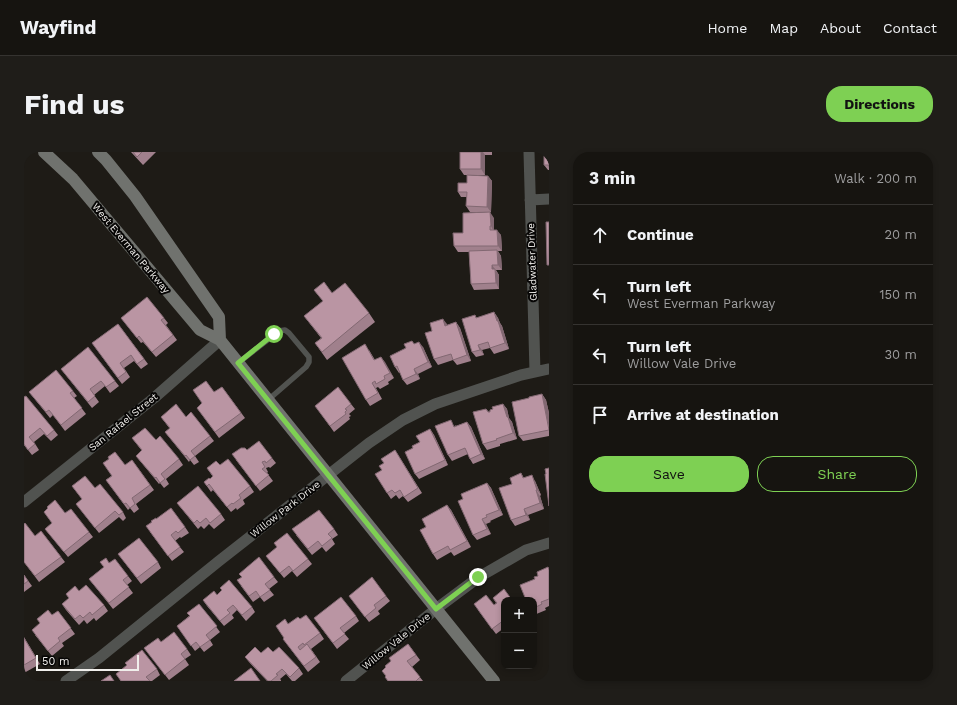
<!DOCTYPE html>
<meta charset="utf-8">
<style>
body{margin:0;font-family:"Work Sans",sans-serif;background:#1f1d19;color:#f1f3f6}
.controls{position:absolute;right:12px;bottom:12px;display:grid;overflow:hidden;border-radius:8px;box-shadow:0 2px 6px #0003}
.controls button{width:36px;height:36px;display:grid;place-items:center;padding:0;border:0;border-bottom:1px solid #353330;background:#161410;color:#f1f3f6;font:20px sans-serif}
.scale{position:absolute;left:12px;bottom:10px;width:103px;box-sizing:border-box;padding-left:4px;border:2px solid #f1efec;border-top:0;font-size:11px;line-height:14px;white-space:nowrap;color:#f1efec;-webkit-text-stroke:3px #070605;paint-order:stroke}
.stop{position:absolute;width:12px;height:12px;margin:-9px;border:3px solid #7ed053;border-radius:50%;background:#fff}
.stop.end{background:#7ed053;border-color:#fff;box-shadow:0 1px 4px #0008}
.list{margin:0;padding:0;list-style:none}
h2{display:flex;justify-content:space-between;align-items:center;height:52px;margin:0;padding:0 16px;font-size:17px}
h2 small{font-size:13px;font-weight:400;color:#9e9e9f}
.list li{display:grid;grid-template-columns:26px 1fr auto;gap:12px;align-items:center;box-sizing:border-box;height:60px;padding:0 16px;border-top:1px solid #353330}
.list b{display:block;font-size:15px;white-space:nowrap}
.list p{margin:0;font-size:13px;white-space:nowrap;color:#9e9e9f}
.list em{font-size:13px;font-style:normal;color:#9e9e9f}
.actions{display:flex;gap:8px;padding:12px 16px}
.actions a{flex:1;padding:9px 0;border:1px solid #7ed053;border-radius:16px;text-align:center;font-size:14px;color:#7ed053}
.actions .main{background:#7ed053;color:#111}
.icon{flex:none;width:22px;height:22px;fill:none;stroke:currentColor;stroke-width:2;stroke-linecap:round;stroke-linejoin:round}
.map{position:relative;flex:none;width:525px;height:529px;overflow:hidden;border-radius:16px}
header{display:flex;align-items:center;gap:24px;box-sizing:border-box;height:56px;padding:0 20px;background:#161410;border-bottom:1px solid #353330}
header strong{font-size:19px}
nav{display:flex;gap:22px;margin-inline-start:auto;font-size:14px}
.intro{display:flex;align-items:center;justify-content:space-between;box-sizing:border-box;height:96px;padding:0 24px}
h1{margin:0;font-size:28px}
.button{padding:10px 18px;border-radius:16px;background:#7ed053;color:#111;font-size:14px;font-weight:700}
main{display:flex;gap:24px;padding:0 24px}
aside{flex:1;background:#161410;border-radius:16px;box-shadow:0 2px 6px #0003}
.map>svg:first-child{display:block}
.lines{fill:none;stroke-linecap:round;stroke-linejoin:round}
.lane{stroke:#515350;stroke-width:5.5}
.street{stroke:#515350;stroke-width:11}
.secondary{stroke:#70726e;stroke-width:12}
.wall{fill:#a0808c}
.shaded-wall{fill:#826872}
.building{fill:#ba95a3;stroke:#826872}
.route{stroke:#7ed053;stroke-width:5}
.labels{text-anchor:middle;dominant-baseline:central;stroke-width:4;stroke-linejoin:round;paint-order:stroke}
.street-label{font-size:10px;fill:#f1efec;stroke:#070605}
</style>
<header>
<strong>Wayfind</strong>
<nav><a>Home</a><a>Map</a><a>About</a><a>Contact</a></nav>
</header>
<div class="intro"><h1>Find us</h1><a class="button">Directions</a></div>
<main>
<div class="map">
<svg width="525" height="529" viewBox="0 0 525 529">
<rect width="100%" height="100%" fill="#1e1b16"/>
<g class="lines">
<path class="lane" d="M214 211 255 179 261 178 265 181 285 205V210L282 215 244 248"/>
<path class="street" d="M505 0 511 220
M506 48 525 47
M0 350 130 246 196 188
M42 529 75 506 195 409 345 291 379 268 411 252 497 223 525 217
M322 529 412 457 455 425 502 398 525 391"/>
<path class="secondary" d="M20 0 49 27 176 178 196 188 470 529
M74 0 82 8 111 44 195 165 196 188"/>
</g>
<path class="wall" d="M107 0H132L119 13Z
M436 0H468V3H461V23H440L436 17Z
M525 0V18H524L520 13Z
M464 24 468 29 467 60H446L442 54 443 45H437L434 40 443 31Z
M470 66V78L477 83 478 99H474L477 104 478 118H472L475 123V137L450 138 447 132 445 100H434L430 94 439 81Z
M290 138 308 141 345 161 351 170 303 208 291 191 297 186 280 164 299 149Z
M470 160 474 166 476 171 478 174 485 197 470 202 466 196 458 198 460 203 452 205 448 200 451 163 453 166Z
M97 166H140L144 171 142 173 153 188 132 205 119 190 117 191Z
M432 170 436 176 447 209 433 213 429 208 414 213 410 207 408 179 423 172V173Z
M94 172 124 212 117 217 110 209 100 216 106 225 98 232 68 191Z
M388 189 390 192 399 195 408 215 394 222 396 227 383 233 379 228 376 220 375 221 371 215 382 196Z
M345 198 351 208 357 205 370 226 364 230 365 232 356 237 354 235 352 236 358 247 346 254 342 248Z
M37 217 91 229 95 234 86 241 81 234 70 243 75 250 68 256Z
M198 235 221 266 195 286 173 256 178 252 190 240Z
M49 239 53 244 50 246 62 262 41 279 29 263 26 266 5 240Z
M518 242 522 248 525 261V284L499 289 495 284 505 246Z
M0 245 30 278 34 283 27 289 20 282 10 290 15 298 8 303 0 293Z
M327 252 331 257 325 262 327 264 325 265 326 267 310 280 295 259Z
M479 252 483 257 485 266 488 270 493 287 476 292V294L463 298 459 292 462 257 465 260 469 257Z
M137 265H162L186 284 190 289 171 304 175 310 170 313 166 308 165 310 141 280 146 277Z
M443 270 447 275 461 307 449 312 446 307 444 302 428 309 424 303 431 273 432 274Z
M406 277 410 283 424 313 395 327 391 322 389 296 396 290Z
M108 286 132 288 155 307 159 313 142 327 145 332 140 336 136 331 135 332 112 304 118 299Z
M223 298 248 306 252 311 246 316 245 315 242 316 244 320 243 321 249 329 236 339 212 308Z
M371 298 398 341 384 350 379 344 375 347 372 343 367 347 363 341 358 318 360 311Z
M108 308 130 338 112 352 115 357 110 361 106 356 104 358 82 328Z
M196 313 226 334 230 340 219 348 221 352 213 358 212 356 207 360 189 338 187 340 180 330 186 327 189 325 183 316Z
M497 321 500 326 511 329 517 343 516 344 520 357 504 363 506 368 491 374 487 368 488 332Z
M463 331 467 336 479 363 466 369 467 370 462 372 467 382 453 388 449 383 439 347Z
M48 334 71 336 99 360 102 366 99 369 95 365 75 381 52 352 58 347Z
M153 351 197 362 201 368 190 377 185 372 180 377 177 374 174 377Z
M423 353 427 358 447 395 430 404 427 400 413 408 409 402 402 375Z
M20 360 41 361 65 380 69 385 44 405 21 377 28 371Z
M132 367 161 375 165 381 157 386 156 385 151 389 160 400 148 409 126 380Z
M310 377 314 383 308 387 311 392 302 400 298 395 288 403 272 383Z
M17 379 41 410 15 430 0 410Z
M242 404 284 407 288 412 273 425 268 419 260 426Z
M98 407 134 410 137 416 117 432Z
M76 410 85 411 104 424 108 429 103 433 109 441 89 457 65 427 80 415Z
M524 415 525 417V454L521 456 522 458 510 463 511 427Z
M0 423 8 434 0 440Z
M250 425 254 430 245 437 250 443 240 450 236 445 229 450 217 434Z
M55 439 80 453 84 459 72 469 70 466 63 472 60 468 55 473 42 458 38 452 45 446 42 442Z
M193 443 228 455 231 460 222 469 213 458 208 463 210 466 200 474 183 454 179 448Z
M325 444H362L366 449 354 459 356 462 345 470Z
M469 446 480 448V476L472 482 454 458 470 453 472 451Z
M175 452 196 480 186 488 189 493 180 500 176 495 171 499 153 474 165 464Z
M34 459 51 482 38 491 40 494 28 504 11 483 28 463Z
M332 464 335 469 320 481 325 487 313 497 290 466Z
M276 467 296 481 300 487 287 497 296 510 284 520 263 492 260 486 264 472Z
M0 485 16 512 0 521Z
M137 490 163 497 167 503 161 507 165 513 145 528 124 501Z
M384 492 396 508 388 515 399 529H364L362 524V515L367 509Z
M249 500 275 516 279 522 271 529H268L262 522 256 527 257 528V529H243L225 510 221 505 237 501Z
M133 517 136 523 128 529H97L92 522Z"/>
<path class="shaded-wall" d="M457 0H459L461 3V23L457 17Z
M464 24 468 29 467 60 463 55Z
M466 60 470 66V80L467 74Z
M473 78 477 83 478 99 474 94Z
M473 98 477 104 478 118 474 113Z
M468 113 475 123V137L472 131 468 117Z
M470 160 474 166 476 171 478 174 485 197 481 191Z
M419 167 423 172 425 179 421 174Z
M432 170 436 176 447 209 443 203Z
M395 190 399 195 408 215 404 210Z
M454 193 458 198 460 203 456 198Z
M357 205 361 210 370 226 366 221Z
M390 217 394 222 396 227 392 222Z
M518 242 522 248 525 261V276Z
M479 252 483 257 485 266 488 270 493 287 489 281 483 265Z
M443 270 447 275 461 307 457 302Z
M406 277 410 283 424 313 421 308Z
M508 323 511 329 517 343 513 338Z
M463 331 467 336 479 363 475 358Z
M512 338 516 344 520 357 516 351Z
M423 353 427 358 447 395 443 389Z
M500 357 504 363 506 368 502 363Z
M458 367 462 372 467 382 463 377Z"/>
<path class="building" d="M109 0H118L113 5Z
M436 0H457V17H436Z
M520 0H525V13H520Z
M443 23 464 24 463 55 442 54 443 40H434V31H443Z
M466 60 467 74H466V78H473L474 94H430L429 81H439V61Z
M522 70H525V113H523Z
M473 98 474 113H468V117H471L472 131 447 132 445 99Z
M300 130 308 141 321 131 345 161 298 200 291 191 298 186 280 164 299 149 290 138Z
M123 145 140 166 137 168 149 183 128 200 115 184 113 186 97 166Z
M470 160 473 169H474L481 191 466 196 464 190 454 193 456 198 448 200 438 167 451 163 452 166Z
M419 167 421 174 432 170 443 203 429 208 427 202 410 207 401 181 408 179 406 171Z
M94 172 120 207 113 212 107 203 96 211 102 220 94 226 68 191Z
M388 189 390 192 395 190 404 210 390 217 392 222 379 228 373 214 371 215 366 204 382 196 380 192Z
M341 192 350 208 357 205 366 221 360 224 361 227 352 232 351 229 348 231 354 241 342 248 318 206Z
M64 195 91 229 82 235 77 229 66 237 71 244 64 250 37 217Z
M32 218 49 239 46 241 58 256 37 273 25 258 22 260 5 240Z
M182 229 190 240 198 235 217 261 191 280 173 256 178 251 169 238Z
M314 235 327 252 321 257 323 258 321 260 322 262 306 274 291 254Z
M518 242 525 278 495 284 488 250 505 246V245Z
M2 244 30 278 23 284 16 276 5 285 11 292 4 298 0 292V245Z
M152 252 162 265 167 260 186 284 167 299 171 304 166 308 162 303 161 304 141 280 146 276 137 265Z
M479 252 483 265H484L489 281 472 287 473 288 459 292 449 260 462 257 464 260H466V258L469 257 468 255Z
M427 268 430 275 443 270 457 302 446 307 441 296 424 303 411 274Z
M121 276 132 288 136 284 155 307 137 322 141 327 136 331 132 325 131 326 112 304 118 298 108 286Z
M406 277 421 308 391 322 381 300 389 296 388 294 396 290 392 284Z
M235 289 248 306 242 311 241 309 238 310 241 315 238 317 245 323 232 334 208 302 217 296H221L223 298Z
M371 298 394 336 380 345 376 338 371 341 368 338 363 341 351 322 358 318 355 314 360 311 357 307Z
M91 300 101 313 108 308 126 333 108 346 111 352 106 356 102 351 100 352 82 328 88 324 79 311 85 307 84 305Z
M204 307 226 334 215 343 217 346 209 352 208 351 203 355 185 332 183 334 180 330 185 326 186 327 189 324 183 316 192 309 196 313Z
M525 316V354L521 322H522L521 317Z
M497 321 499 326 508 323 513 338H512L516 351 500 357 502 363 487 368 475 336 488 332 486 326Z
M61 324 71 336 76 332 99 360 95 363 91 359 71 376 52 352 58 347 48 334Z
M463 331 475 358 462 363 463 365 458 367 463 377 449 383 434 349 439 347 437 342Z
M174 334 197 362 186 371 182 366 176 371 173 368 170 371 153 351Z
M31 348 41 361 47 357 65 380 40 400 21 377 28 371 20 360 24 356 23 355Z
M423 353 443 389 426 398 424 394 409 402 396 378 402 375 398 367Z
M147 356 161 375 154 381 152 379 147 383 156 395 144 404 122 374 128 370 127 369 132 366V367Z
M295 358 310 377 304 382 308 386 298 394 294 389 284 397 268 377Z
M1 371 11 384 17 379 37 405 11 424 0 410V372Z
M263 381 284 407 269 419 265 414 256 421 242 404 253 395 250 391Z
M115 386 134 410 113 426 94 402Z
M235 405 250 425 241 432 246 438 236 445 232 439 225 444 213 428 218 425 215 422Z
M82 406 85 411 91 407 104 424 99 428 105 435 85 451 65 427 80 415 76 410Z
M524 415 525 418V447L517 450 518 452 510 456V448H502L496 433 511 427 510 425 514 424 513 420Z
M0 423 4 429 0 432Z
M348 425 362 444 350 453 352 456 341 465 325 444Z
M205 428 228 455 218 463 209 453 203 458 206 461 196 469 179 448 190 439 193 443 198 438 196 436Z
M62 433 80 453 68 463 66 460 59 466 56 463 51 467 38 452 45 446 42 442 51 434 55 439Z
M480 437 488 448H480V468L468 477 450 452 462 443 470 453 473 451 469 446Z
M317 445 332 464 316 476 321 482 309 491 290 466Z
M175 452 193 474 182 483 186 488 176 495 172 490 167 494 153 474 166 464 163 461Z
M24 458 28 463 34 459 47 476 34 486 36 489 24 499 8 478 16 471 13 467Z
M282 463 296 481 280 493 279 491 274 495 276 498 283 492 292 505 280 514 259 487 260 486 252 474 261 467 264 472 274 465 276 467Z
M150 480 163 497 157 502 161 507 141 523 120 496 134 486 137 490Z
M0 486 12 506 0 513Z
M384 492 392 503 383 509 396 525 392 529H364L361 525 362 524 358 519 362 515 361 514 367 509 365 506Z
M231 495 237 501 244 495 249 500 255 495 275 516 266 525 258 517 252 522 254 523 247 529H244L221 505Z
M118 498 133 517 122 525 126 529H97L92 522 103 513 101 511Z
M227 516 236 529H210Z
M86 523 90 529H77Z"/>
<g class="lines">
<path class="route" d="M250 182 214 211 412 457 454 425"/>
</g>
<g class="labels">
<g class="street-label">
<text transform="translate(107 96) rotate(50)">West Everman Parkway</text>
<text transform="translate(508 110) rotate(-92)">Gladwater Drive</text>
<text transform="translate(99 270) rotate(-39)">San Rafael Street</text>
<text transform="translate(261 357) rotate(-38)">Willow Park Drive</text>
<text transform="translate(372 489) rotate(-39)">Willow Vale Drive</text>
</g>
</g>
</svg>
<div class="controls">
<button>+</button>
<button>−</button>
</div>
<div class="scale">50 m</div>
<div class="stop" style="left:250px;top:182px"></div>
<div class="stop end" style="left:454px;top:425px"></div>
</div>
<aside>
<h2>3 min<small>Walk · 200 m</small></h2>
<ul class="list">
<li><svg class="icon" aria-label="ahead" viewBox="0 0 24 24"><path d="M12 20V5M6 11l6-6 6 6"/></svg><div><b>Continue</b></div><em>20 m</em></li>
<li><svg class="icon" aria-label="left" viewBox="0 0 24 24"><path d="M17 20v-9H6M10 6l-5 5 5 5"/></svg><div><b>Turn left</b><p>West Everman Parkway</p></div><em>150 m</em></li>
<li><svg class="icon" aria-label="left" viewBox="0 0 24 24"><path d="M17 20v-9H6M10 6l-5 5 5 5"/></svg><div><b>Turn left</b><p>Willow Vale Drive</p></div><em>30 m</em></li>
<li><svg class="icon" aria-label="arrive" viewBox="0 0 24 24"><path d="M6 21V4h12l-3 4 3 4H6"/></svg><div><b>Arrive at destination</b></div></li>
</ul>
<div class="actions"><a class="main">Save</a><a>Share</a></div>
</aside>
</main>
